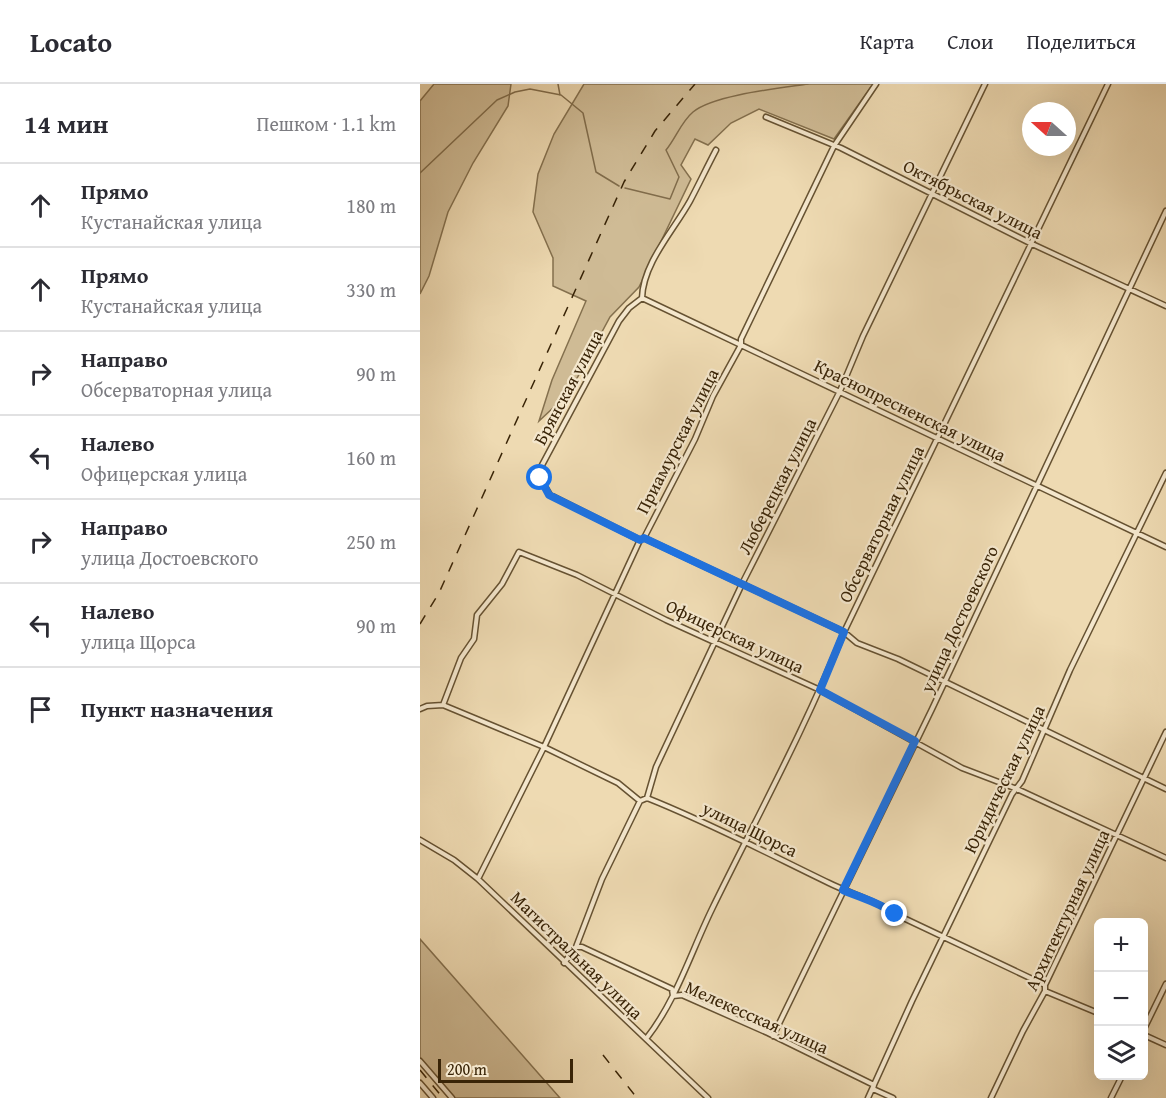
<!DOCTYPE html>
<html lang="ru">
<meta charset="utf-8">
<style>
body{margin:0;font-family:"Gentium Book Plus",serif;background:#f2f2f3;color:#2b2b33}
.controls{position:absolute;right:18px;bottom:18px;display:grid;overflow:hidden;border-radius:9px;box-shadow:0 6px 24px #0002}
.controls button{width:54px;height:54px;display:grid;place-items:center;padding:0;border:0;border-bottom:2px solid #e1e1e2;background:#fff;color:#2b2b33;font:30px sans-serif}
.compass{position:absolute;left:602px;top:18px;width:54px;height:54px;border-radius:50%;background:#fff;box-shadow:0 6px 24px #0002;rotate:291deg}
.scale{position:absolute;left:18px;bottom:15px;width:135px;box-sizing:border-box;padding-left:6px;border:3px solid #392407;border-top:0;font-size:16px;line-height:21px;white-space:nowrap;color:#392407;-webkit-text-stroke:4px #f4e7cd;paint-order:stroke}
.stop{position:absolute;width:18px;height:18px;margin:-14px;border:4px solid #1a73e8;border-radius:50%;background:#fff}
.stop.end{background:#1a73e8;border-color:#fff;box-shadow:0 2px 6px #0008}
.list{margin:0;padding:0;list-style:none}
h2{display:flex;justify-content:space-between;align-items:center;height:78px;margin:0;padding:0 24px;font-size:26px}
h2 small{font-size:20px;font-weight:400;color:#7c7c81}
.list li{display:grid;grid-template-columns:39px 1fr auto;gap:18px;align-items:center;box-sizing:border-box;height:84px;padding:0 24px;border-top:2px solid #e1e1e2}
.list b{display:block;font-size:22px;white-space:nowrap}
.list p{margin:0;font-size:20px;white-space:nowrap;color:#7c7c81}
.list em{font-size:20px;font-style:normal;color:#7c7c81}
.icon{flex:none;width:33px;height:33px;fill:none;stroke:currentColor;stroke-width:2;stroke-linecap:round;stroke-linejoin:round}
.map{position:relative;flex:none;width:746px;height:1014px;overflow:hidden}
header{display:flex;align-items:center;gap:36px;box-sizing:border-box;height:84px;padding:0 30px;background:#fff;border-bottom:2px solid #e1e1e2}
header strong{font-size:28px}
nav{display:flex;gap:33px;margin-inline-start:auto;font-size:21px}
main{display:flex}
aside{flex:1;background:#fff}
.map>svg:first-child{display:block}
.green{fill:#cfbb95;stroke:#84704e;stroke-width:1.5}
.lines{fill:none;stroke-linecap:round;stroke-linejoin:round}
.stream{stroke:#806c4b;stroke-width:1.5}
.minor-casing{stroke:#665232;stroke-width:7}
.minor{stroke:#f4e7cd;stroke-width:4}
.rail{stroke:#392407;stroke-width:1.5;stroke-dasharray:10 10;stroke-linecap:butt}
.route{stroke:#1a73e8;stroke-width:8}
.labels{text-anchor:middle;dominant-baseline:central;stroke-width:4.5;stroke-linejoin:round;paint-order:stroke}
.street-label{font-size:18px;fill:#392407;stroke:#f4e7cd}
</style>
<header>
<strong>Locato</strong>
<nav><a>Карта</a><a>Слои</a><a>Поделиться</a></nav>
</header>
<main>
<aside>
<h2>14 мин<small>Пешком · 1.1 km</small></h2>
<ul class="list">
<li><svg class="icon" aria-label="ahead" viewBox="0 0 24 24"><path d="M12 20V5M6 11l6-6 6 6"/></svg><div><b>Прямо</b><p>Кустанайская улица</p></div><em>180 m</em></li>
<li><svg class="icon" aria-label="ahead" viewBox="0 0 24 24"><path d="M12 20V5M6 11l6-6 6 6"/></svg><div><b>Прямо</b><p>Кустанайская улица</p></div><em>330 m</em></li>
<li><svg class="icon" aria-label="right" viewBox="0 0 24 24"><path d="M7 20v-9h11M14 6l5 5-5 5"/></svg><div><b>Направо</b><p>Обсерваторная улица</p></div><em>90 m</em></li>
<li><svg class="icon" aria-label="left" viewBox="0 0 24 24"><path d="M17 20v-9H6M10 6l-5 5 5 5"/></svg><div><b>Налево</b><p>Офицерская улица</p></div><em>160 m</em></li>
<li><svg class="icon" aria-label="right" viewBox="0 0 24 24"><path d="M7 20v-9h11M14 6l5 5-5 5"/></svg><div><b>Направо</b><p>улица Достоевского</p></div><em>250 m</em></li>
<li><svg class="icon" aria-label="left" viewBox="0 0 24 24"><path d="M17 20v-9H6M10 6l-5 5 5 5"/></svg><div><b>Налево</b><p>улица Щорса</p></div><em>90 m</em></li>
<li><svg class="icon" aria-label="arrive" viewBox="0 0 24 24"><path d="M6 21V4h12l-3 4 3 4H6"/></svg><div><b>Пункт назначения</b></div></li>
</ul>
</aside>
<div class="map">
<svg width="746" height="1014" viewBox="0 0 746 1014">
<rect width="100%" height="100%" fill="#eedab2"/>
<filter id="stains"><feTurbulence type="fractalNoise" baseFrequency=".00333" numOctaves="4"/><feColorMatrix values="0 0 0 0 .2 0 0 0 0 .09 0 0 0 0 .02 0 0 0 .5 -.17"/></filter>
<radialGradient id="worn" r=".72"><stop offset=".6" stop-color="#630" stop-opacity="0"/><stop offset="1" stop-color="#630" stop-opacity=".3"/></radialGradient>
<path class="green" d="M14 0H91L88 22 53 79 28 128 9 192 0 210V17Z
M164 0H453L414 55 339 25 311 39 288 61 275 55 261 81 271 95 219 203 190 233 149 309 119 337 132 296 166 217 133 202V174L113 128 118 90 134 50Z
M0 855 140 1014H33L0 975Z"/>
<g class="lines">
<path class="stream" d="M138 0 140 11
M0 89 77 16 95 8 110 5 141 11 163 29 176 88 199 102
M205 104 250 115 259 93 246 66C256 54 261 38 273 28 293 11 361 4 388 0"/>
<g class="minor-casing">
<path id="minor" d="M346 33 421 64 610 159 746 222
M222 214 209 224 199 237 121 383 120 394 130 411 220 456 224 454 424 548 437 559 478 575 746 705
M222 214 746 463
M222 214C223 179 254 146 270 117 279 100 287 83 296 66
M23 621 41 574 54 555 57 531 82 500 99 468 157 491 246 536 400 606 542 684 597 705 746 774
M0 625 7 622 23 621 124 663 198 699 220 717 227 714C290 739 349 770 409 799 431 810 456 816 475 830L625 901
M0 756 34 776 58 795 288 1014
M58 795 124 663 220 456 224 454 275 355 293 312 321 261V255L414 62 456 0
M156 863H162L252 905 253 912 262 911 348 949 454 1001 453 1005 473 1014
M144 879 156 863 182 795 220 717 227 714 236 683 322 500 420 307 443 252 565 0
M625 907 678 929
M724 945 746 900
M724 951 746 961
M353 952 512 625 746 127
M226 955C256 917 271 868 292 825 337 733 386 643 424 548L688 0
M0 977 32 1014
M0 999 13 1014
M448 1014 492 917 592 710 602 697 650 586 746 389
M571 1014 603 947 625 907V901L746 648
M691 1014 702 992"/>
</g>
<use href="#minor" class="minor"/>
<path class="rail" d="M0 540 19 509 204 98 235 47 275 0
M183 971 217 1014
M0 986 23 1014"/>
</g>
<g class="lines">
<path class="route" d="M120 394 129 411 220 456 224 454 424 548 400 606 495 657 423 806C441 814 459 818 475 830"/>
</g>
<g class="labels">
<g class="street-label">
<text transform="translate(553 115) rotate(27)">Октябрьская улица</text>
<text transform="translate(148 303) rotate(-62)">Брянская улица</text>
<text transform="translate(490 326) rotate(26)">Краснопресненская улица</text>
<text transform="translate(257 357) rotate(-63)">Приамурская улица</text>
<text transform="translate(357 402) rotate(-63)">Люберецкая улица</text>
<text transform="translate(461 440) rotate(-64)">Обсерваторная улица</text>
<text transform="translate(539 535) rotate(-65)">улица Достоевского</text>
<text transform="translate(315 552) rotate(25)">Офицерская улица</text>
<text transform="translate(584 695) rotate(-64)">Юридическая улица</text>
<text transform="translate(330 745) rotate(26)">улица Щорса</text>
<text transform="translate(647 826) rotate(-65)">Архитектурная улица</text>
<text transform="translate(157 871) rotate(44)">Магистральная улица</text>
<text transform="translate(337 933) rotate(24)">Мелекесская улица</text>
</g>
</g>
<rect width="100%" height="100%" filter="url(#stains)"/>
<rect width="100%" height="100%" fill="url(#worn)"/>
</svg>
<div class="controls">
<button>+</button>
<button>−</button>
<button><svg class="icon" aria-label="layers" viewBox="0 0 24 24"><path d="M12 4l9 5-9 5-9-5zM3 14l9 5 9-5"/></svg></button>
</div>
<svg class="compass" viewBox="-18 -18 36 36"><path d="M0-13l5 13h-10z" fill="#e53935"/><path d="M0 13l5-13h-10z" fill="#7c7c81"/></svg>
<div class="scale">200 m</div>
<div class="stop" style="left:120px;top:394px"></div>
<div class="stop end" style="left:475px;top:830px"></div>
</div>
</main>
